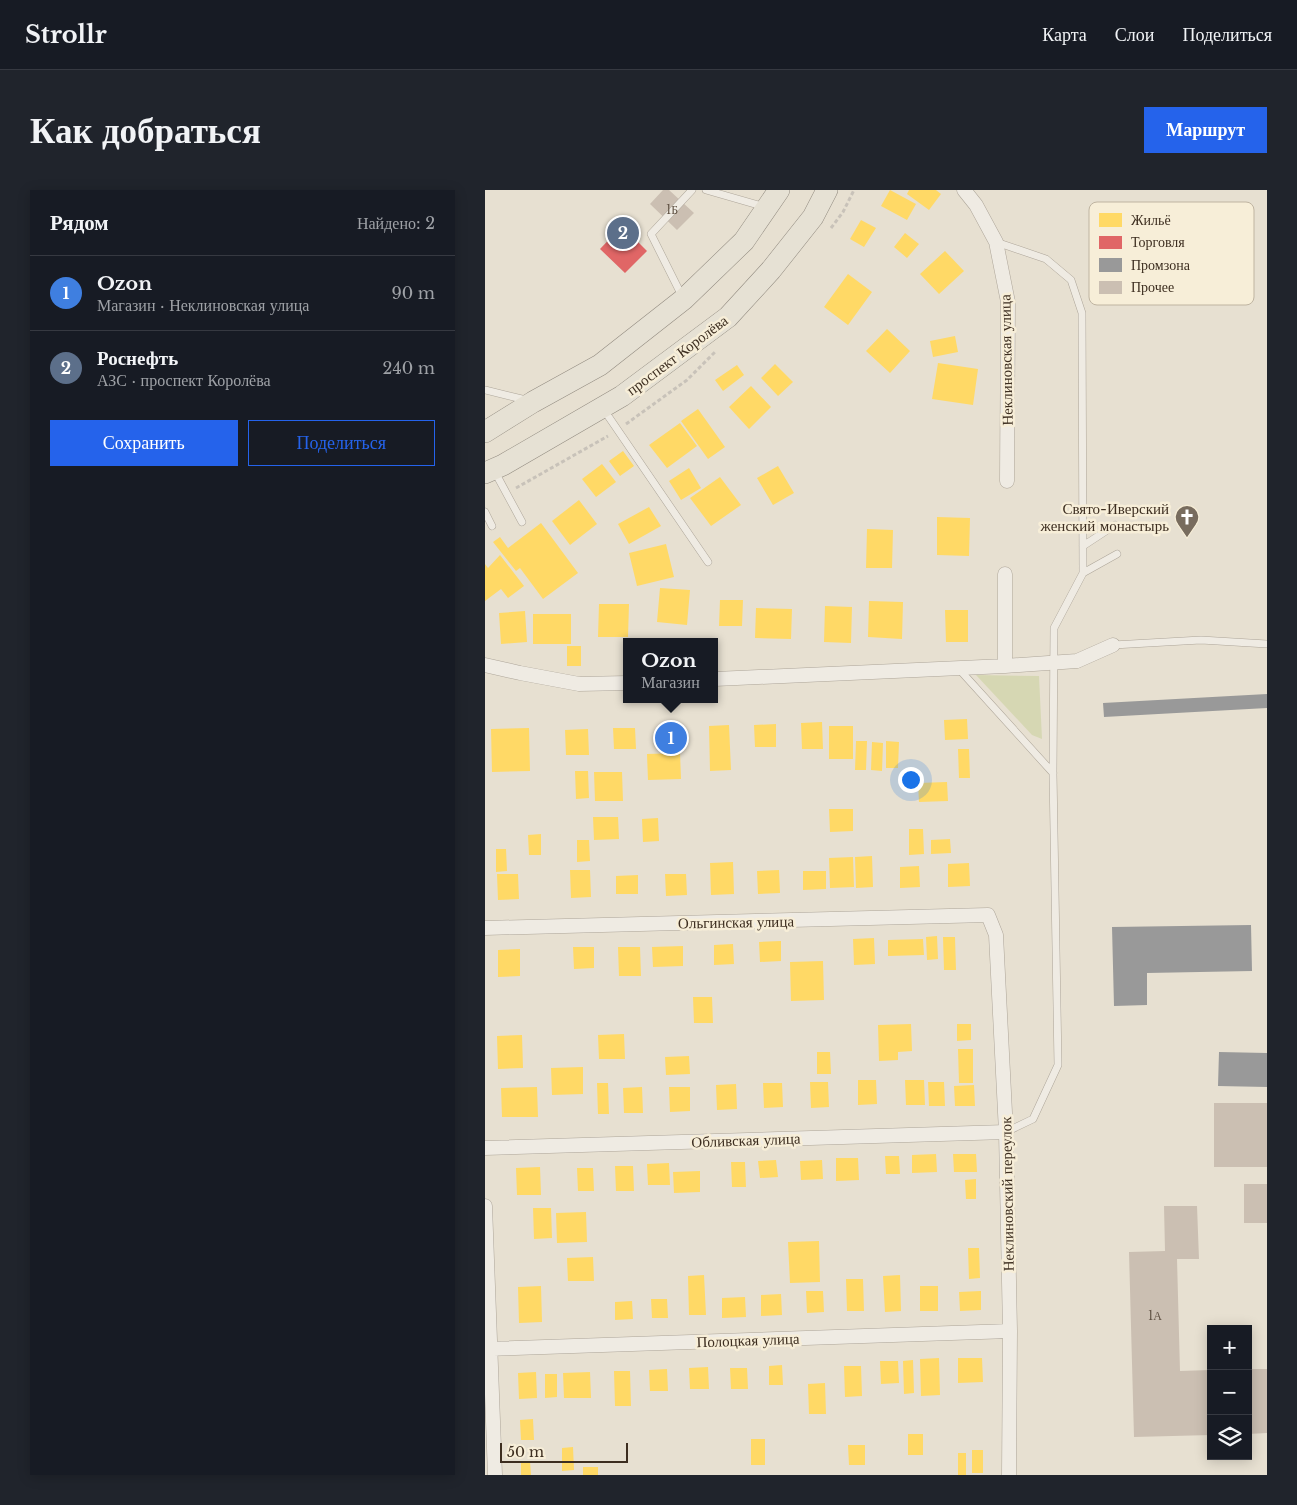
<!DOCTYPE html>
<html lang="ru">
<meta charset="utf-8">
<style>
body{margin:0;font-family:"Libre Baskerville",serif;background:#20242c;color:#f1f3f6}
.controls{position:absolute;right:15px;bottom:15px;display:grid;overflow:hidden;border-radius:0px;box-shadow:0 2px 12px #0003}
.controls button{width:45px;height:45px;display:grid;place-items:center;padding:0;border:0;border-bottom:1px solid #363941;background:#171b24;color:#f1f3f6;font:25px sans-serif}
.scale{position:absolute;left:15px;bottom:12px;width:128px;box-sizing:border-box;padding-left:5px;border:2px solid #3d2e20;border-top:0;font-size:14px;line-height:18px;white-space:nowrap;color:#3d2e20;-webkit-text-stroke:4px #f7eed8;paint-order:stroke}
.you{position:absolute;left:425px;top:589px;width:18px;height:18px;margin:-12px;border:4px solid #fff;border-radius:50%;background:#1a73e8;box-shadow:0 0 0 8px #1a73e833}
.badge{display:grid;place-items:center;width:32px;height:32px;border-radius:50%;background:#2563eb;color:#fff;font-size:16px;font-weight:700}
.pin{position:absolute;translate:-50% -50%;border:2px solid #fff;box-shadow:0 1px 5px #0006}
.popup{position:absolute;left:138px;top:448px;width:95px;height:65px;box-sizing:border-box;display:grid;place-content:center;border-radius:0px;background:#171b24;filter:drop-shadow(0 1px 4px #0005);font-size:16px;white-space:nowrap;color:#9ea1a6}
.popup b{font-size:19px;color:#f1f3f6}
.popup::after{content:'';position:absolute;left:50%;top:100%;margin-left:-10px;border:10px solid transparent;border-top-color:#171b24}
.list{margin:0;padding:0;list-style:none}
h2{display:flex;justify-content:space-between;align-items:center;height:65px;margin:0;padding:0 20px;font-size:21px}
h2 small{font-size:16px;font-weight:400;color:#9ea1a6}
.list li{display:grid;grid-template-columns:32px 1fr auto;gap:15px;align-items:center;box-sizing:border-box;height:75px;padding:0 20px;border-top:1px solid #363941}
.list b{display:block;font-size:19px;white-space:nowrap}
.list p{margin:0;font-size:16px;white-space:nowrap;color:#9ea1a6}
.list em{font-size:16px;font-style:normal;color:#9ea1a6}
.actions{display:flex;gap:10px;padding:15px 20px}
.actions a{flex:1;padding:11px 0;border:1px solid #2563eb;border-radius:0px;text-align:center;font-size:18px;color:#2563eb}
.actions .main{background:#2563eb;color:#fff}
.icon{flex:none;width:28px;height:28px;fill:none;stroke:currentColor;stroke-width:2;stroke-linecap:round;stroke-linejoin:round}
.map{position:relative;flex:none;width:782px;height:1285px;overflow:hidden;border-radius:0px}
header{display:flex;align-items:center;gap:30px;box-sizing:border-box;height:70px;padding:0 25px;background:#171b24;border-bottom:1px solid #363941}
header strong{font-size:24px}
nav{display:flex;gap:28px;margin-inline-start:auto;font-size:18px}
.intro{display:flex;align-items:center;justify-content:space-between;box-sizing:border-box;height:120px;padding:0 30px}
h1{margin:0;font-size:35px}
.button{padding:12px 22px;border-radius:0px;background:#2563eb;color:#fff;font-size:18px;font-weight:700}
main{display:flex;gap:30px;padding:0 30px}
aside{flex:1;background:#171b24;border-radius:0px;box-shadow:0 2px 12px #0003}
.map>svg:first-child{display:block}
.green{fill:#d6d7b3}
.homes{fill:#ffd966}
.shops{fill:#e06666}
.industry{fill:#999}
.building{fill:#cbbfb2}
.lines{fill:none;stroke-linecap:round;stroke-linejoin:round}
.service-casing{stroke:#ada599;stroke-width:8}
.minor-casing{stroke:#ada599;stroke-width:15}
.primary-casing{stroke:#928b80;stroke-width:22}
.path{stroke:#c8c2b9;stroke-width:3;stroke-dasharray:4 2.5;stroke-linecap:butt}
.service{stroke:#efebe3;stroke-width:7}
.minor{stroke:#efebe3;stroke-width:14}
.primary{stroke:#e6e1d4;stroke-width:21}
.labels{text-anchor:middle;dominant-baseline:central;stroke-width:5;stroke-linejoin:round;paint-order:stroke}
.number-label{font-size:12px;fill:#605244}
.street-label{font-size:15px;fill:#3d2e20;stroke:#f7eed8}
.poi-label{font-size:15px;fill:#3d2e20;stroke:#f7eed8;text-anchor:end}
.key{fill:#f7eed8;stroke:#bfb4a1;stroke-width:1}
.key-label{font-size:14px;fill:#3d2e20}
</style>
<header>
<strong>Strollr</strong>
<nav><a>Карта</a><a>Слои</a><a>Поделиться</a></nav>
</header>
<div class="intro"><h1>Как добраться</h1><a class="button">Маршрут</a></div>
<main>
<aside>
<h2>Рядом<small>Найдено: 2</small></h2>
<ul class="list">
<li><span class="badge" style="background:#3f7fe0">1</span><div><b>Ozon</b><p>Магазин · Неклиновская улица</p></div><em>90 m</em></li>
<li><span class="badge" style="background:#5c6f8a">2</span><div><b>Роснефть</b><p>АЗС · проспект Королёва</p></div><em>240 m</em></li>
</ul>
<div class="actions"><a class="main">Сохранить</a><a>Поделиться</a></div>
</aside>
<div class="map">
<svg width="782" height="1285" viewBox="0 0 782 1285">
<rect width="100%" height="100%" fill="#e7e0d1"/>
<path class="green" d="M491 485 554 486 557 549 547 545Z"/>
<path class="homes" d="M405 0 431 14 422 30 396 16Z
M424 0H451L456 4 444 20 422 4Z
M376 30 391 38 379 57 365 49Z
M420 43 434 54 422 68 409 57Z
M460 61 479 81 454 104 435 84Z
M363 84 387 102 363 135 339 117Z
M402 139 425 161 405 183 381 161Z
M470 146 473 162 448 167 445 151Z
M453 173 493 179 488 215 447 209Z
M290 174 308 192 293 206 276 188Z
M252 175 259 185 238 201 230 190Z
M266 196 286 217 264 239 244 217Z
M213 219 240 257 223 269 196 231Z
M195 233 212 256 182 278 164 255Z
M138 261 149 276 135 286 124 271Z
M117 274 131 292 111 307 97 289Z
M293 276 309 303 288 315 272 288Z
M204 278 216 298 196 310 184 291Z
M235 287 256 315 226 336 205 308Z
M94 310 112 334 85 355 67 331Z
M164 317 176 336 144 354 133 334Z
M452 327 485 328 484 366 452 365Z
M56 333 93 383 58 409 35 378 31 381 8 352 15 347 23 358Z
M382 339 408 340 407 378H381Z
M181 354 189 387 152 396 144 363Z
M15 365 39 396 23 408 16 399 0 411V374L3 378Z
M175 398 205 400 202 435 172 432Z
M235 410H258L257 436H234Z
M384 411 418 412 417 449 383 447Z
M114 414H144L143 447H113Z
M340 416 367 417 366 453 339 452Z
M271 418 307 419 306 449 270 448Z
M460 420H483V452H461Z
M40 421 42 452 16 454 14 423Z
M48 424H86V454H48Z
M82 456H96V476H82Z
M482 529 483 549 460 550 459 530Z
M337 532 338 559H317L316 533Z
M291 534V557H270L269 535Z
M244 535 246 580 225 581 224 536Z
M344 536H368V569H344Z
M44 538 45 581 7 582 6 539Z
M128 538H150L151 559H129Z
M103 539 104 565H81L80 540Z
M371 551H382L381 580H370Z
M401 551 414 552 413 578H401Z
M387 552 398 553 397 581 386 580Z
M473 559H484L485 588H474Z
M195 563 196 589 163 590 162 564Z
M90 581H103L104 608 91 609Z
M109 582H137L138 611H110Z
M462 592 463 611 434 612 433 593Z
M344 619H368V641L345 642Z
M108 627H133L134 649 109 650Z
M173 628 174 651 158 652 157 629Z
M424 639H438L439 664 424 665Z
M56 644V665H44L43 645Z
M465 649 466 663 446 664V650Z
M92 650H104L105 671 92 672Z
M11 659H21L22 681 11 682Z
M387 666 388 697 371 698 370 667Z
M368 667 369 697 345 698 344 668Z
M248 672 249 704 226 705 225 673Z
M484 673 485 696 463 697V674Z
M434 676 435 697 415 698V677Z
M85 680H105L106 707 86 708Z
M294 680 295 703 273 704 272 681Z
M318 681H341V699L318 700Z
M12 684H33L34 709 13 710Z
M180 684H201L202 705 181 706Z
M153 685V704H131V686Z
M452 746 453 769 442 770 441 747Z
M458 747H470L471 780H459Z
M389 748 390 774 369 775 368 749Z
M438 749 439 765 403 766V750Z
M296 751V771L275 772 274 752Z
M248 754 249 774 229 775V755Z
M198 756V776L168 777 167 757Z
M88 757H109V778L89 779Z
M133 757H155L156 786H134Z
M35 759V786L13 787V760Z
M338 771 339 810 306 811 305 772Z
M208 807H227L228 833H209Z
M426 834 427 861 413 862V870L394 871 393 835Z
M472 834H486V850L472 851Z
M139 844 140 869H114L113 845Z
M37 845 38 878 13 879 12 846Z
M473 859H488V893H474Z
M332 862H345L346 884H332Z
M204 866 205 884 181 885 180 867Z
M98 877V904L67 905 66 878Z
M373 890H391L392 914 373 915Z
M420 890H439L440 915H421Z
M325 892H343L344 917 326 918Z
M443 892H459L460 916H444Z
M112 893H123L124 924H113Z
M278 893H297L298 917 279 918Z
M251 894 252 919 232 920 231 895Z
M489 895 490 916H470L469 896Z
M52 897 53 927H17L16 898Z
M157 897 158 923H139L138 898Z
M184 897H205V921L185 922Z
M451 964 452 982 427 983V965Z
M468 964H491L492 982H469Z
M400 966H414L415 984H401Z
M351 968H373L374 990 351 991Z
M291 970 293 987 275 988 273 971Z
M337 970 338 989 316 990 315 971Z
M246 972H260L261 997H247Z
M184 973 185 995H163L162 974Z
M130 976H148L149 1001H131Z
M55 977 56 1005H32L31 978Z
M92 978H108L109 1001H93Z
M215 981V1002L189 1003 188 982Z
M491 989V1009H481L480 990Z
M48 1018H66L67 1048 49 1049Z
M101 1022 102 1052 72 1053 71 1023Z
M334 1051 335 1092 305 1093 303 1052Z
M483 1058H494L495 1088 484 1089Z
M108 1067 109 1091H83L82 1068Z
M219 1085 221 1125H204L203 1086Z
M415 1085 416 1121 400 1122 398 1086Z
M361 1089H378L379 1121H362Z
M56 1096 57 1132 34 1133 33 1097Z
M435 1096H453V1121H435Z
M321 1101H338L339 1122 322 1123Z
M496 1101V1120L475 1121 474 1102Z
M296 1104 297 1125 276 1126V1105Z
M260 1107 261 1127 237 1128V1108Z
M166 1109H182L183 1128H167Z
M147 1111 148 1129 130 1130V1112Z
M454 1168 455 1205 436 1206 435 1169Z
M473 1168H497L498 1192 473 1193Z
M428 1170 429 1203 419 1204 418 1171Z
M395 1171H413L414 1193 396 1194Z
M297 1175 298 1195H284V1176Z
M359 1176H376L377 1206 360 1207Z
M223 1177 224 1199H205L204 1178Z
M245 1178H262L263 1199H246Z
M182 1179 183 1201H165L164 1180Z
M129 1181H145L146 1216H130Z
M51 1182 52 1208 34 1209 33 1183Z
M105 1182 106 1208H79L78 1183Z
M60 1184H72V1207L60 1208Z
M340 1193 341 1224H324L323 1194Z
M48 1229 49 1250H36L35 1230Z
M423 1244H438V1265H423Z
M266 1249H280V1275H266Z
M363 1255H380V1275H364Z
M88 1257 89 1280 77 1281V1258Z
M487 1260H498V1283H487Z
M473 1263H481V1285H473Z
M36 1271H45L46 1285H36Z
M98 1277H113V1285H98Z"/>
<path class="shops" d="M137 36 162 61 140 83 115 59Z
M194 537V559H176V538Z"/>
<path class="industry" d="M782 504V518L619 527 618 513Z
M766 735 767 781 662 783V815L629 816 627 737Z
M734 862 782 863V897L733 896Z"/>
<path class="building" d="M178 0H184L209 23 192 40 165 14Z
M729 913H782V977H729Z
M759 994H782V1033H759Z
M679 1016H712L714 1069H692L695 1181 726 1180V1245L649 1247 644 1062 680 1061Z
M763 1179H782V1243L763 1244Z"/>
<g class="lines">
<g class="service-casing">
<path id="service" d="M221 0 280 17
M511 52 561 69 586 90 597 123 598 383 569 438 568 583 573 875 548 929 521 942
M197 106 166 44 207 0
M0 200 41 210
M119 220 223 372
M10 282 37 332
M0 322 7 336
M598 356 630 335
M598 383 632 364
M628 455 716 450 782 454
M473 478 568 583"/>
</g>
<g class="minor-casing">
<path id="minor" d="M479 0 491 15 511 52 523 112 522 291
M0 475 35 483 94 494 142 493
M520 476V384
M230 489 520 476 592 471 628 455
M0 738 503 725 511 745 521 942 525 1141 524 1285
M0 958 521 942
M0 1016 10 1285
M0 1159 525 1141"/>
</g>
<g class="primary-casing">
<path id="primary" d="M0 242 48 212 115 175 199 109 259 51 294 0
M0 283 18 275 137 206 243 127 286 80 328 27 342 0"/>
</g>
<path class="path" d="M346 38 358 22 369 0
M141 234 202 190 231 161
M31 298 123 246"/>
<use href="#service" class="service"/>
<use href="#minor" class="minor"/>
<use href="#primary" class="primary"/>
</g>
<defs>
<g id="church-pin" transform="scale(1.25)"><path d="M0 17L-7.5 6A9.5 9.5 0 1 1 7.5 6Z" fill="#786c5e" stroke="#f7eed8"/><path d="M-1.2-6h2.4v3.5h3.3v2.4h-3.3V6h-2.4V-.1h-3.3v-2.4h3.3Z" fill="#fff"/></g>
</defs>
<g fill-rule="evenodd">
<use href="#church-pin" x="702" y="327"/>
</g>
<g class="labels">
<g class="number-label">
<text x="187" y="19">1Б</text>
<text x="670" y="1125">1А</text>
</g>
<g class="street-label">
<text transform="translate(192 165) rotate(-37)">проспект Королёва</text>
<text transform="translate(521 170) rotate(-91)">Неклиновская улица</text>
<text transform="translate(251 732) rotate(-1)">Ольгинская улица</text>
<text transform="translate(261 950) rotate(-2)">Обливская улица</text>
<text transform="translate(522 1004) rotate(-91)">Неклиновский переулок</text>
<text transform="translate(263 1150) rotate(-2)">Полоцкая улица</text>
</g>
<g class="poi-label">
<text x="684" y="318">Свято-Иверский<tspan x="684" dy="17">женский монастырь</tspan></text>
</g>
</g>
<rect x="604" y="12" width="165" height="103" rx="8" class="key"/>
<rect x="614" y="23" width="23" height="14" fill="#ffd966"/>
<rect x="614" y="46" width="23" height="13" fill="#e06666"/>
<rect x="614" y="68" width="23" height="14" fill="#999"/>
<rect x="614" y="91" width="23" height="13" fill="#cbbfb2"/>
<g class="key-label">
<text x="646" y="35">Жильё</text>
<text x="646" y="57">Торговля</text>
<text x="646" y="80">Промзона</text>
<text x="646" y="102">Прочее</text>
</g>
</svg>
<div class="controls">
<button>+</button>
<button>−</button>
<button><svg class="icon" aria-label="layers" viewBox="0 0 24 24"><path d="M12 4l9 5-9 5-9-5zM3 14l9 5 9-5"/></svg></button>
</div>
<div class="scale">50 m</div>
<div class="you"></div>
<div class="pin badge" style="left:186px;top:548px;background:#3f7fe0">1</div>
<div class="popup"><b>Ozon</b>Магазин</div>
<div class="pin badge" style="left:138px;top:43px;background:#5c6f8a">2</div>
</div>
</main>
